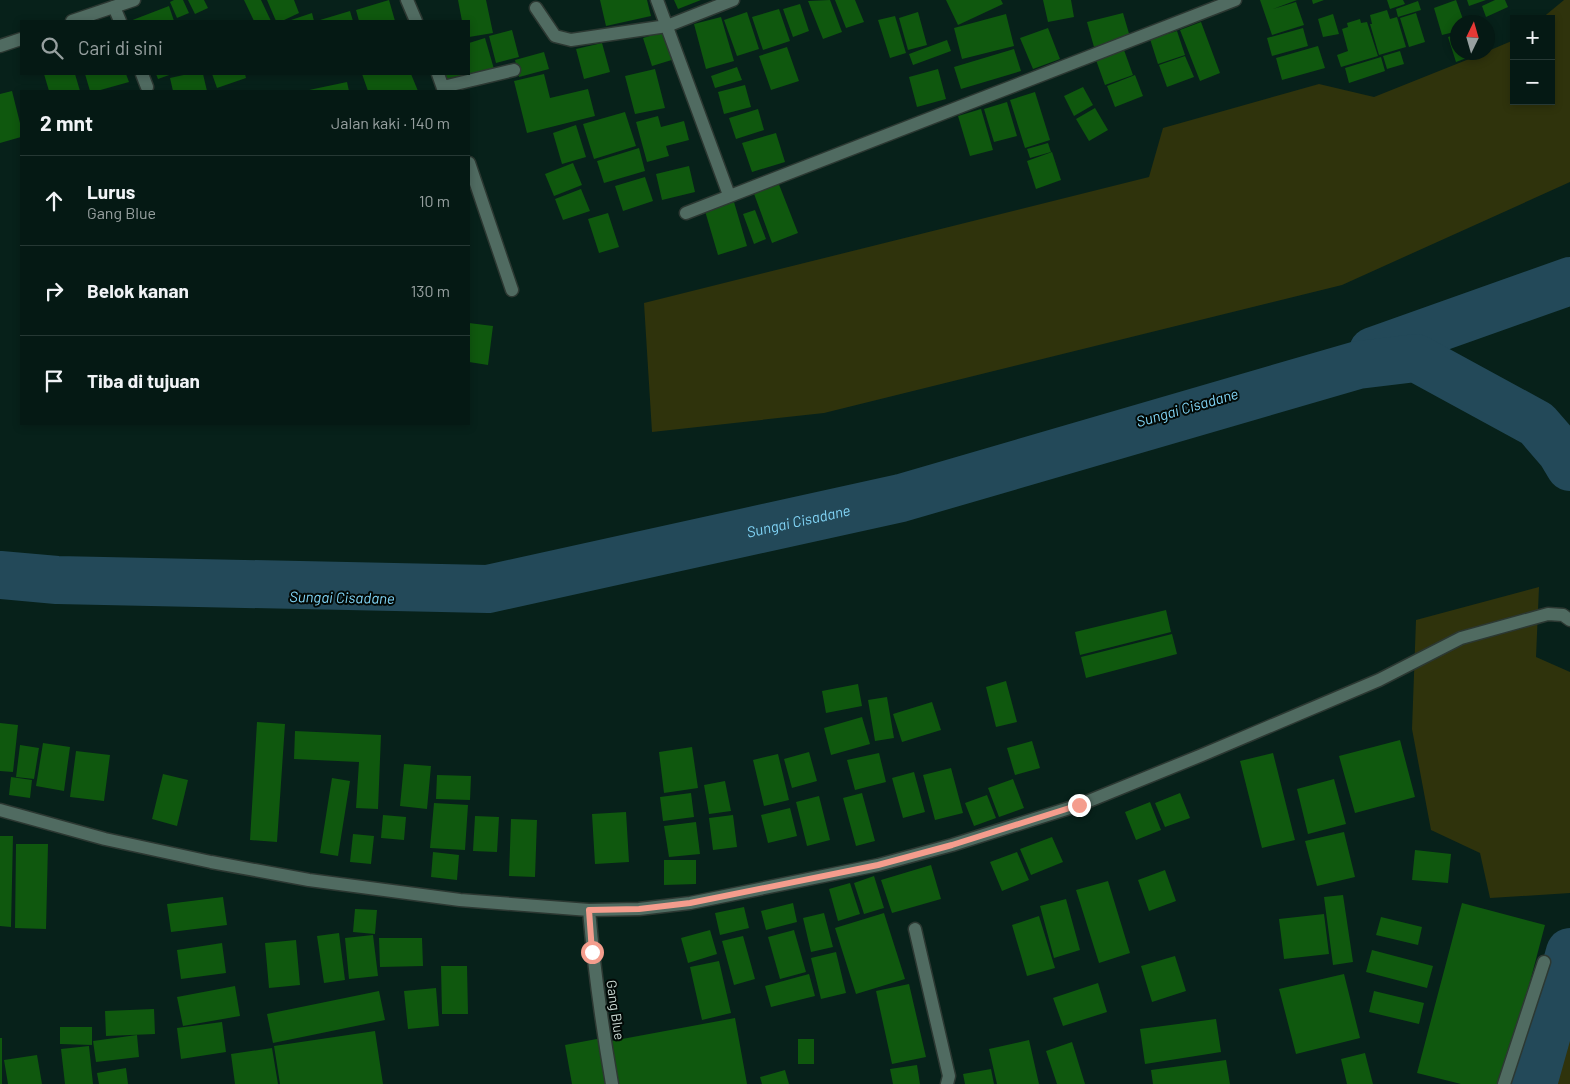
<!DOCTYPE html>
<html lang="id">
<meta charset="utf-8">
<style>
body{margin:0;font-family:Barlow,sans-serif;background:#0e221d;color:#f1f3f6}
.controls{position:absolute;right:15px;top:15px;display:grid;overflow:hidden;border-radius:0px;box-shadow:0 2px 8px #0003}
.controls button{width:45px;height:45px;display:grid;place-items:center;padding:0;border:0;border-bottom:1px solid #263834;background:#051914;color:#f1f3f6;font:25px sans-serif}
.compass{position:absolute;left:1450px;top:15px;width:45px;height:45px;border-radius:50%;background:#051914;box-shadow:0 2px 8px #0003;rotate:5deg}
.stop{position:absolute;width:15px;height:15px;margin:-11px;border:4px solid #f49d8d;border-radius:50%;background:#fff}
.stop.end{background:#f49d8d;border-color:#fff;box-shadow:0 1px 5px #0008}
.list{margin:0;padding:0;list-style:none}
h2{display:flex;justify-content:space-between;align-items:center;height:65px;margin:0;padding:0 20px;font-size:21px}
h2 small{font-size:16px;font-weight:400;color:#97a0a0}
.list li{display:grid;grid-template-columns:32px 1fr auto;gap:15px;align-items:center;box-sizing:border-box;height:90px;padding:0 20px;border-top:1px solid #263834}
.list b{display:block;font-size:19px;white-space:nowrap}
.list p{margin:0;font-size:16px;white-space:nowrap;color:#97a0a0}
.list em{font-size:16px;font-style:normal;color:#97a0a0}
.icon{flex:none;width:28px;height:28px;fill:none;stroke:currentColor;stroke-width:2;stroke-linecap:round;stroke-linejoin:round}
.map{position:relative;flex:none;width:1570px;height:1084px;overflow:hidden}
.search{position:absolute;background:#051914;box-shadow:0 2px 8px #0003;left:20px;top:20px;width:450px;height:55px;display:flex;align-items:center;gap:12px;box-sizing:border-box;padding:0 18px;border-radius:0px;color:#97a0a0;font-size:19px}
.panel{position:absolute;background:#051914;box-shadow:0 2px 8px #0003;left:20px;top:90px;width:450px;height:335px;border-radius:0px}
.map>svg:first-child{display:block}
.green{fill:#2f330c}
.lines{fill:none;stroke-linecap:round;stroke-linejoin:round}
.river{stroke:#234959;stroke-width:48}
.building{fill:#0f580e}
.service-casing{stroke:#2c3832;stroke-width:15}
.minor-casing{stroke:#2c3832;stroke-width:15}
.tertiary-casing{stroke:#2c3832;stroke-width:15}
.service{stroke:#506b61;stroke-width:12}
.minor{stroke:#506b61;stroke-width:12}
.tertiary{stroke:#506b61;stroke-width:12}
.route{stroke:#f49d8d;stroke-width:6}
.labels{text-anchor:middle;dominant-baseline:central;stroke-width:4;stroke-linejoin:round;paint-order:stroke}
.street-label{font-size:14px;fill:#c9d8d2;stroke:#020906}
.water-label{font-size:15px;font-style:italic;fill:#82d5f7;stroke:#020906}
</style>
<div class="map">
<svg width="1570" height="1084" viewBox="0 0 1570 1084">
<rect width="100%" height="100%" fill="#07211a"/>
<path class="green" d="M1564 0H1570V182L1342 285 824 413 652 432 644 303 1149 177 1163 128 1319 84 1374 97 1484 53 1488 52V51L1514 40V101H1551V19H1541Z
M1539 587 1536 657 1570 672V893L1490 898 1480 853 1431 830 1412 729 1416 620Z
M1570 1001V1084H1545Z"/>
<g class="lines">
<g class="river">
<path d="M1373 351 1570 281"/>
<path id="s1" d="M0 575 57 580 488 589 901 498 1358 365 1416 358 1537 424 1561 452 1570 467"/>
<path d="M1533 1084 1570 952"/>
</g>
</g>
<path class="building" d="M174 0H183L189 13 177 18 170 2Z
M188 0H204L208 8 195 14Z
M244 0H261L271 21H254Z
M267 0H294L299 13 282 21H276Z
M389 0 395 21H359L356 10Z
M458 0H486L493 33 469 37V21H462Z
M600 0H647L651 16 606 26Z
M674 0H701L678 9Z
M830 0 842 32 823 39 808 1Z
M835 0H855L864 22 846 28Z
M946 0H1001L1003 4 958 25Z
M1043 0H1071L1074 17 1048 22Z
M1260 0H1297L1273 9 1296 2 1304 25 1272 35Z
M1312 0H1324L1313 4Z
M1387 0H1403L1405 4 1390 9Z
M1456 0 1464 22H1458V31L1442 35 1434 8Z
M1467 0H1486L1469 6Z
M1495 0H1505L1508 7 1486 17 1482 6Z
M1418 1 1421 10 1398 17 1396 9Z
M800 4 809 31 793 37 783 9Z
M169 6 174 21H130Z
M779 9 790 41 763 50 752 17Z
M1387 10 1390 19 1397 17 1406 47 1379 55 1370 24H1372L1370 15Z
M350 11 353 21H320V20Z
M747 12 759 49 737 56 724 20Z
M918 12 927 45 908 50 899 18Z
M312 13 314 21H288Z
M1123 13 1130 37 1094 47 1087 22Z
M1416 13 1425 42 1409 47 1400 18Z
M1006 14 1014 46 962 59 954 28Z
M1333 14 1339 34 1323 37 1318 19Z
M895 16 906 53 890 58 878 20Z
M721 17 734 61 706 69 694 24Z
M1360 19 1361 23 1367 22 1378 56 1341 67 1337 55 1348 51 1342 29 1348 27 1347 23Z
M1201 22 1220 73 1200 81 1180 30Z
M1488 26 1493 35 1488 38Z
M1048 28 1060 59 1033 69 1020 38Z
M1303 28 1308 46 1272 56 1267 38Z
M512 30 519 57 496 63 489 36Z
M666 31 675 59 652 66 643 38Z
M1177 31 1185 55 1158 64 1150 39Z
M1458 34V52H1477V54L1456 62 1448 37Z
M485 38 494 69 445 83 442 74H469V43Z
M947 40 951 51 913 65 909 54Z
M602 43 610 72 584 79 576 49Z
M1318 46 1325 68 1282 80 1276 58Z
M787 47 799 81 771 90 759 56Z
M1014 49 1021 71 961 89 954 67Z
M1124 50 1133 75 1105 85 1096 60Z
M1400 51 1404 64 1387 69 1383 56Z
M544 52 549 69 519 77 515 60Z
M1185 56 1194 77 1167 87 1159 65Z
M1381 57 1385 71 1349 83 1345 68Z
M737 67 742 80 715 88 711 76Z
M655 69 665 108 635 114 625 76Z
M938 69 946 99 917 107 909 77Z
M44 74H75L80 91H49Z
M85 74H126L129 82 97 91H90Z
M156 74H172L158 79Z
M188 74H203L207 91H173L170 78Z
M212 74H245L246 78 217 88Z
M362 74H411L418 91H368Z
M544 74 550 98 588 89 595 116 527 133 514 81Z
M1135 75 1143 96 1115 107 1107 86Z
M347 82 349 91H309V90Z
M745 85 751 107 724 114 718 92Z
M1083 87 1093 105 1074 116 1064 96Z
M12 91 21 127V137L0 143V94Z
M1035 92 1050 140 1025 148 1010 100Z
M1007 102 1017 136 994 142 984 109Z
M1095 108 1108 130 1089 141 1076 119Z
M758 109 764 130 736 139 729 118Z
M981 109 993 150 970 156 958 116Z
M625 112 636 146 594 159 583 124Z
M658 116 661 127 684 121 689 140 666 146 669 156 647 162 636 122Z
M576 125 586 157 562 164 553 133Z
M776 133 785 162 752 172 742 143Z
M1048 143 1051 152 1030 158 1027 149Z
M639 148 645 171 604 183 597 161Z
M1052 152 1061 180 1036 189 1027 161Z
M573 163 582 185 554 196 545 174Z
M689 166 695 192 662 200 656 174Z
M645 177 653 201 623 211 615 186Z
M778 182 798 233 772 243 753 191Z
M581 189 590 211 563 220 555 199Z
M734 202 747 246 718 255 705 211Z
M755 210 766 239 754 244 743 214Z
M608 213 619 247 599 253 588 219Z
M469 323 493 326 488 365 469 362Z
M1166 610 1171 632 1080 655 1075 632Z
M1172 634 1177 654 1086 678 1081 657Z
M1006 681 1017 722 996 727 986 687Z
M858 684 862 706 826 713 822 691Z
M887 697 894 738 875 741 868 700Z
M932 702 941 730 902 742 893 714Z
M862 717 870 744 831 755 824 728Z
M257 722 285 724 277 842 250 840Z
M0 723 18 725 13 772 0 771Z
M295 731 381 735 378 809 356 808 359 762 294 759Z
M1400 740 1415 797 1355 813 1339 756Z
M1032 741 1040 768 1015 775 1007 748Z
M43 743 70 747 64 791 36 786Z
M20 745 39 748 34 779 16 777Z
M692 747 698 788 664 793 659 752Z
M76 751 110 755 104 801 70 797Z
M809 752 817 781 792 788 784 759Z
M879 753 886 782 855 790 847 760Z
M1273 753 1295 840 1262 848 1240 761Z
M778 754 789 800 764 806 753 760Z
M404 764 431 766 427 809 400 806Z
M951 768 963 813 935 820 923 775Z
M914 772 925 812 903 818 892 778Z
M163 774 188 780 177 826 152 819Z
M437 775 471 776 470 800 436 799Z
M11 777 32 780 30 798 9 795Z
M332 778 350 781 338 856 320 853Z
M1013 779 1024 808 999 817 988 788Z
M1334 779 1346 824 1308 834 1297 789Z
M725 781 731 811 709 814 704 785Z
M691 793 694 817 663 821 660 797Z
M862 793 875 841 856 846 843 798Z
M1180 793 1190 818 1165 827 1155 803Z
M987 795 996 818 974 826 965 803Z
M819 796 830 840 807 846 796 802Z
M1150 802 1161 830 1136 840 1125 812Z
M434 803 468 805 465 850 430 848Z
M790 808 797 836 768 843 761 815Z
M626 812 629 862 595 864 592 814Z
M383 815 406 817 404 840 381 838Z
M733 815 737 847 713 850 709 818Z
M475 816 499 817 497 852 473 851Z
M511 819 537 820 535 877 509 876Z
M696 822 700 854 669 857 664 826Z
M1344 832 1355 877 1317 886 1305 841Z
M353 834 374 836 371 864 350 862Z
M0 836H13L11 927 0 926Z
M1052 837 1063 862 1031 875 1020 849Z
M16 844H48L46 929 15 928Z
M1415 850 1451 854 1448 883 1412 880Z
M433 852 459 855 457 880 431 877Z
M1017 852 1029 880 1002 891 990 862Z
M664 860H696V884L664 885Z
M931 865 941 899 892 913 881 880Z
M1165 870 1176 901 1149 911 1138 880Z
M874 876 884 908 864 914 854 883Z
M1108 881 1130 953 1099 963 1076 890Z
M850 883 860 914 838 921 829 889Z
M1343 895 1353 962 1333 965 1324 897Z
M223 897 227 925 171 932 167 904Z
M1066 899 1080 950 1054 958 1040 906Z
M793 903 797 922 766 930 761 911Z
M1462 903 1545 925 1503 1084H1461L1417 1073Z
M744 907 749 928 720 935 715 913Z
M355 909 377 910 375 934 353 932Z
M824 913 833 947 811 952 803 918Z
M884 913 905 979 856 994 835 928Z
M1324 914 1329 954 1284 959 1279 919Z
M1039 916 1055 968 1027 976 1012 925Z
M1381 917 1422 927 1418 945 1376 935Z
M710 930 717 954 688 963 681 938Z
M794 930 806 972 780 979 768 937Z
M339 933 345 980 324 983 317 936Z
M373 935 378 976 349 979 345 938Z
M743 936 755 979 734 985 722 941Z
M379 938H422L423 966 380 967Z
M296 940 300 985 269 988 265 943Z
M222 943 226 973 181 979 177 950Z
M1372 950 1433 966 1427 988 1366 972Z
M836 952 846 993 821 999 811 958Z
M1175 956 1186 991 1152 1002 1141 966Z
M719 961 731 1013 702 1020 690 967Z
M441 966H467L468 1014H442Z
M809 974 815 996 771 1007 765 986Z
M1344 974 1360 1038 1296 1054 1279 989Z
M1098 983 1107 1012 1063 1026 1053 998Z
M909 984 926 1057 892 1064 876 991Z
M235 986 240 1016 183 1026 177 997Z
M436 988 439 1026 408 1029 404 991Z
M379 991 385 1020 273 1043 267 1014Z
M1374 991 1424 1003 1419 1024 1369 1012Z
M154 1009 155 1034 106 1036 105 1011Z
M735 1018 747 1084H614L606 1042Z
M1216 1019 1221 1052 1145 1064 1140 1029Z
M222 1022 226 1052 181 1059 177 1028Z
M60 1027H92V1045L60 1044Z
M375 1031 383 1084H280L274 1046Z
M137 1035 139 1057 96 1062 93 1041Z
M0 1038H2V1084H0Z
M602 1038 610 1084H572L565 1045Z
M798 1039H814V1064H798Z
M1029 1040 1039 1084H997L989 1049Z
M1072 1042 1085 1084H1057L1046 1051Z
M89 1046 93 1084H65L61 1049Z
M272 1048 278 1084H235L231 1054Z
M1365 1053 1373 1084H1347L1341 1059Z
M37 1055 42 1084H8L4 1060Z
M1226 1060 1230 1084H1153L1151 1070Z
M917 1065 920 1084H893L890 1069Z
M126 1068 128 1084H99L97 1073Z
M991 1069 994 1084H965L963 1074Z
M785 1070 789 1084H762L760 1077Z"/>
<g class="lines">
<g class="service-casing">
<path id="service" d="M915 929 949 1076 947 1084
M1504 1084 1544 962"/>
</g>
<g class="minor-casing">
<path id="minor" d="M407 0 416 21
M657 0 729 195
M114 7 120 21
M536 8 555 36 571 40 667 26 733 0
M142 74 147 87
M438 74 444 91
M443 87 514 70
M469 163 512 290
M686 213 1235 0
M0 810 105 839 211 862 309 880 460 900 589 910 639 909 690 903 878 865 952 845 1079 805 1202 755 1379 680 1461 638 1548 614 1563 615 1570 620
M589 910C594 969 602 1026 612 1084"/>
</g>
<g class="tertiary-casing">
<path id="tertiary" d="M72 21 134 0
M0 46 21 39"/>
</g>
<use href="#service" class="service"/>
<use href="#minor" class="minor"/>
<use href="#tertiary" class="tertiary"/>
</g>
<g class="lines">
<path class="route" d="M592 952 589 910 639 909 690 903 878 865 952 845 1079 805"/>
</g>
<g class="labels">
<g class="street-label">
<text transform="translate(616 1010) rotate(82)">Gang Blue</text>
</g>
<g class="water-label">
<text transform="translate(1187 407) rotate(-16)">Sungai Cisadane</text>
<text stroke="none"><textPath href="#s1" startOffset="806">Sungai Cisadane</textPath></text>
<text transform="translate(342 597) rotate(1)">Sungai Cisadane</text>
</g>
</g>
</svg>
<div class="controls">
<button>+</button>
<button>−</button>
</div>
<svg class="compass" viewBox="-18 -18 36 36"><path d="M0-13l5 13h-10z" fill="#e53935"/><path d="M0 13l5-13h-10z" fill="#97a0a0"/></svg>
<div class="stop" style="left:592px;top:952px"></div>
<div class="stop end" style="left:1079px;top:805px"></div>
<div class="search"><svg class="icon" aria-label="search" viewBox="0 0 24 24"><circle cx="10" cy="10" r="6"/><path d="M15 15l6 6"/></svg>Cari di sini</div>
<section class="panel">
<h2>2 mnt<small>Jalan kaki · 140 m</small></h2>
<ul class="list">
<li><svg class="icon" aria-label="ahead" viewBox="0 0 24 24"><path d="M12 20V5M6 11l6-6 6 6"/></svg><div><b>Lurus</b><p>Gang Blue</p></div><em>10 m</em></li>
<li><svg class="icon" aria-label="right" viewBox="0 0 24 24"><path d="M7 20v-9h11M14 6l5 5-5 5"/></svg><div><b>Belok kanan</b></div><em>130 m</em></li>
<li><svg class="icon" aria-label="arrive" viewBox="0 0 24 24"><path d="M6 21V4h12l-3 4 3 4H6"/></svg><div><b>Tiba di tujuan</b></div></li>
</ul>
</section>
</div>
